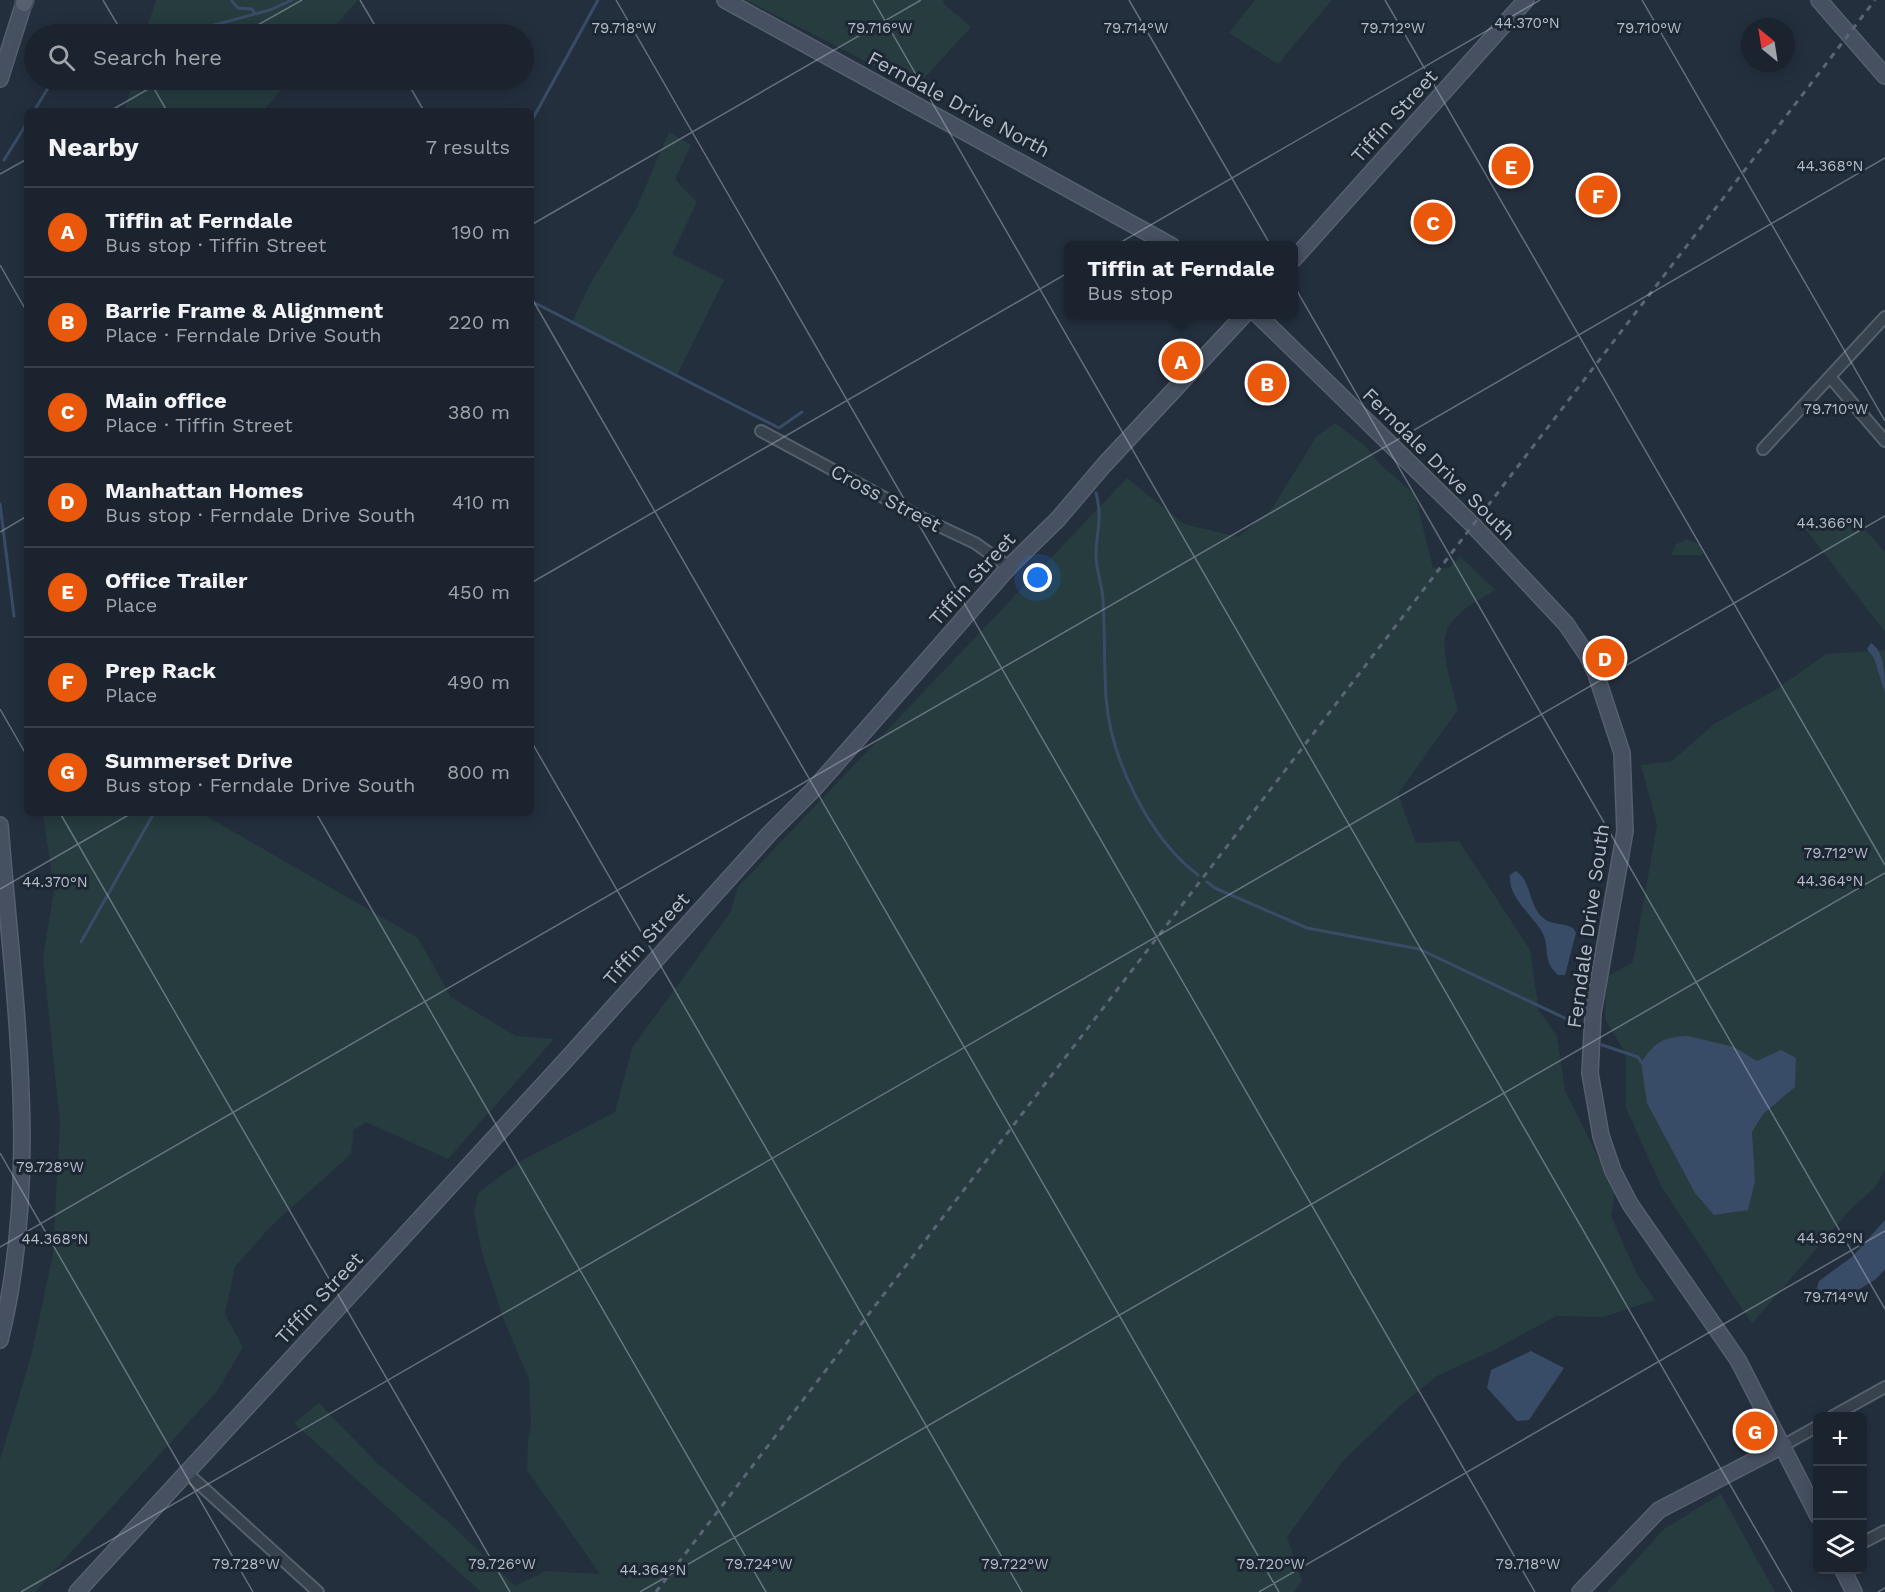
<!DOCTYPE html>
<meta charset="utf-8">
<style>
body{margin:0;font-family:"Work Sans",sans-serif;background:#282f3a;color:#f1f3f6}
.controls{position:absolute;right:18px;bottom:18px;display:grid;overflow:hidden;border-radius:9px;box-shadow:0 3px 15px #0003}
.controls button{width:54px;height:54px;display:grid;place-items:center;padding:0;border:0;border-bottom:2px solid #39404a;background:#1b232e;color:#f1f3f6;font:30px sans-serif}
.compass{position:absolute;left:1741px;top:18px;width:54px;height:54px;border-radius:50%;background:#1b232e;box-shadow:0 3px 15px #0003;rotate:330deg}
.you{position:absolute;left:1038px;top:578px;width:21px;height:21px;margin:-15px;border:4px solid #fff;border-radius:50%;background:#1a73e8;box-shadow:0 0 0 9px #1a73e833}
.badge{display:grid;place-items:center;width:39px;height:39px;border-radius:50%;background:#ea580c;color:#fff;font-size:20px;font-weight:700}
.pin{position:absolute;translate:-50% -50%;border:3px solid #fff;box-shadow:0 2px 6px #0006}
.popup{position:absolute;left:1064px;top:241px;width:234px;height:78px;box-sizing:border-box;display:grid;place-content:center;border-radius:9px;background:#1b232e;filter:drop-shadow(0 2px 4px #0005);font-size:20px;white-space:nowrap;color:#a0a4aa}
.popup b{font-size:22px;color:#f1f3f6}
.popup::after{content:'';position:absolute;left:50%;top:100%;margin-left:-12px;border:12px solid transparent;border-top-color:#1b232e}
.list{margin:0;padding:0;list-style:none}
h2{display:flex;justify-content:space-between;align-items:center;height:78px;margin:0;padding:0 24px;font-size:26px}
h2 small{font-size:20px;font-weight:400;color:#a0a4aa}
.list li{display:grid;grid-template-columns:39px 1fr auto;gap:18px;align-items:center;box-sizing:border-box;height:90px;padding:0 24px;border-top:2px solid #39404a}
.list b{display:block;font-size:22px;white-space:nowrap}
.list p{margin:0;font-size:20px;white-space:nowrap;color:#a0a4aa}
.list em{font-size:20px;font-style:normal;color:#a0a4aa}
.icon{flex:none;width:33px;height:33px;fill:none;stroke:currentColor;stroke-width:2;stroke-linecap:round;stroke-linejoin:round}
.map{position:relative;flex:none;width:1885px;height:1592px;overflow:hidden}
.search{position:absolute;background:#1b232e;box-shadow:0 3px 15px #0003;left:24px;top:24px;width:510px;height:66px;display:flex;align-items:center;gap:15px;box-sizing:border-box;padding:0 21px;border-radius:33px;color:#a0a4aa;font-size:22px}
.panel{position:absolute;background:#1b232e;box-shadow:0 3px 15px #0003;left:24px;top:108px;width:510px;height:708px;border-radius:9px}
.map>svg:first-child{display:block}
.green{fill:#263c3f}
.water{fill:#394c67}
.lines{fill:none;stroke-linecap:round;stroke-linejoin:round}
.stream{stroke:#394c67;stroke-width:3}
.street-casing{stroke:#565f6c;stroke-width:14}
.secondary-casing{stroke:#565f6c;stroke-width:18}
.primary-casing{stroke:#414a57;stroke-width:20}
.street{stroke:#38414e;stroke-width:10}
.secondary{stroke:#465061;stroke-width:15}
.primary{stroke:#56606e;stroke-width:16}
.rail{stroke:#5a6575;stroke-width:3;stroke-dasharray:6 6;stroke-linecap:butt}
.ticks{fill:none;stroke:#b4bcc9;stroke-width:1.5;stroke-opacity:0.45}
.labels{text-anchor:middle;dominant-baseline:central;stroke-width:6;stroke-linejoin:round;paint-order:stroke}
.street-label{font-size:20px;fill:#b4bcc9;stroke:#1d2633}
.ticks-label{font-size:15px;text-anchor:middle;fill:#b4bcc9;stroke:#1d2633;stroke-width:6;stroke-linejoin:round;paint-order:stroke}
</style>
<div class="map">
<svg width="1885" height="1592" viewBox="0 0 1885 1592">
<rect width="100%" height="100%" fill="#242f3e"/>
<path class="green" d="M156 0H358L328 34H145Z
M746 0H943L944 4 971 27 916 87Z
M1255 0H1332L1278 64 1229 33Z
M133 80H290L263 111H124Z
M669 132 691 145 675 179 697 202 672 254 724 280 677 375 571 324 590 284 636 209Z
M1335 423 1364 445 1380 464 1415 495 1433 568H1449L1460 556 1495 590C1479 600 1458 610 1448 628 1438 646 1453 690 1458 710L1398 794 1416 843 1459 841 1530 950 1539 1011 1557 1036 1565 1090 1615 1192 1611 1216 1637 1274 1655 1300 1603 1317 1556 1316 1496 1349 1437 1376 1403 1403 1342 1462 1287 1537 1302 1581 1294 1592H481L294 1423 319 1403 377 1463 451 1524 515 1586 546 1571 600 1574 527 1470 528 1442 531 1425 529 1379 503 1318 481 1249 474 1213 478 1193 521 1161 615 1112 632 1048 730 913 738 887 1127 478 1184 524 1238 537 1271 510 1317 436Z
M1796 517 1850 521 1862 526 1885 552V632Z
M1687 539 1700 545 1703 555H1672L1675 545Z
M1885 650V1170L1875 1187 1849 1211 1752 1324 1661 1186 1626 1108V1054L1605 1019 1606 977 1633 962 1657 825 1641 765 1672 761 1714 724 1775 690 1826 654Z
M43 813H201L418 938 451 997 516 1036 554 1039 448 1159 366 1122 354 1130 351 1154 270 1227 235 1267 225 1314 243 1347 218 1390 35 1592H0V1460L31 1356 53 1254 60 1122 43 958 54 890Z
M1721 1494 1775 1592H1607L1664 1529Z"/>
<path class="water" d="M1871 643C1885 652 1885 676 1885 693L1874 658 1867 649Z
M1516 871C1532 882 1528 904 1542 917 1551 926 1563 922 1573 928L1576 933 1565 975H1558C1541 959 1551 949 1542 932 1532 914 1508 898 1510 875Z
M1688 1036 1734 1047 1757 1061 1781 1050 1796 1058 1795 1087 1763 1114 1752 1132 1755 1181 1748 1210 1714 1215 1695 1193 1647 1103 1641 1062C1656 1042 1662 1037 1688 1036Z
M1885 1220V1269L1876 1279 1837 1303 1814 1298 1819 1281 1853 1256Z
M1531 1351 1564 1368 1529 1420 1517 1421 1487 1388 1491 1370Z"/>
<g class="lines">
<path class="stream" d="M231 0 238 8 252 9 255 14
M181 34 270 10 292 0
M34 111 53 80
M531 122 598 0
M4 160 27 123
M531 301 779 428 802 412
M1096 493C1103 519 1096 531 1096 556 1096 571 1103 586 1103 601 1105 633 1104 665 1106 697 1110 758 1149 838 1198 875
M0 504 14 616
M1207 882 1215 888 1307 928 1419 949 1573 1022
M81 942 154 813
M1602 1045 1638 1057 1641 1062"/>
<g class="street-casing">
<path id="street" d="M1830 377 1885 441
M761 431 920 517 975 543 1009 567
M1763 449 1885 317
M1833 1416 1885 1387
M1784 1445 1818 1426
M187 1473 318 1592
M1862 1543 1885 1531"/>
</g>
<g class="secondary-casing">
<path id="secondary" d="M725 0 1172 246
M1819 0 1885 76
M0 79 24 3
M1294 259 1526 0
M1257 314 1474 526 1566 624 1587 655 1596 674 1622 753 1625 831 1593 1013 1590 1073 1601 1136 1613 1171 1630 1204 1738 1360 1818 1516
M0 825C13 996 42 1171 0 1340
M1843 1570 1854 1592
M77 1592 564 1062 769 834 813 790 1009 567 1058 519 1104 465 1245 314
M1580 1592 1659 1510 1784 1445"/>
</g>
<g class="primary-casing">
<path id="primary" d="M24 3 25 0"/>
</g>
<use href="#street" class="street"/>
<use href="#secondary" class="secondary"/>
<use href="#primary" class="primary"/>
<path class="rail" d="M656 1592 1875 0"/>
</g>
<path class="ticks" d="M103 0 123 34M360 0 380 34M616 0 1535 1592M873 0 1792 1592M1129 0 1885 1309M1385 0 1885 865M1642 0 1885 421M242 34 302 0M149 80 167 111M406 80 424 111M110 111 164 80M0 174 27 159M531 225 921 0M0 265 27 312M531 297 1279 1592M0 532 27 516M531 583 1540 0M0 709 27 756M531 741 1022 1592M60 813 510 1592M316 813 766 1592M0 889 132 813M0 1153 253 1592M0 1247 1885 158M21 1592 1885 516M640 1592 1885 873M1259 1592 1885 1231M1878 1592 1885 1588"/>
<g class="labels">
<g class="street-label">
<text transform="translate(959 104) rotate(28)">Ferndale Drive North</text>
<text transform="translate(1394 116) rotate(-48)">Tiffin Street</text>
<text transform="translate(1439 464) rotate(45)">Ferndale Drive South</text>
<text transform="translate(886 498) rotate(28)">Cross Street</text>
<text transform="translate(972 579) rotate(-48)">Tiffin Street</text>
<text transform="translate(1588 926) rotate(-82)">Ferndale Drive South</text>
<text transform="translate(646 939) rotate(-48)">Tiffin Street</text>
<text transform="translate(319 1298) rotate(-47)">Tiffin Street</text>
</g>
</g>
<g class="ticks-label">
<text x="1527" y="28">44.370°N</text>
<text x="624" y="33">79.718°W</text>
<text x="880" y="33">79.716°W</text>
<text x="1136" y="33">79.714°W</text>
<text x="1393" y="33">79.712°W</text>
<text x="1649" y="33">79.710°W</text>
<text x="1830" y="171">44.368°N</text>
<text x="1836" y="414">79.710°W</text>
<text x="1830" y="528">44.366°N</text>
<text x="1836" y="858">79.712°W</text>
<text x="1830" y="886">44.364°N</text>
<text x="55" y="887">44.370°N</text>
<text x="50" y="1172">79.728°W</text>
<text x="1830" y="1243">44.362°N</text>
<text x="55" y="1244">44.368°N</text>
<text x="1836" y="1302">79.714°W</text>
<text x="246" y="1569">79.728°W</text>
<text x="502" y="1569">79.726°W</text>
<text x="759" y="1569">79.724°W</text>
<text x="1015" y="1569">79.722°W</text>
<text x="1271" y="1569">79.720°W</text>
<text x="1528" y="1569">79.718°W</text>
<text x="653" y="1575">44.364°N</text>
</g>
</svg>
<div class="controls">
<button>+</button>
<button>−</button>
<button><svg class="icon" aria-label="layers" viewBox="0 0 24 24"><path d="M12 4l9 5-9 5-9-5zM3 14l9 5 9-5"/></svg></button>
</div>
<svg class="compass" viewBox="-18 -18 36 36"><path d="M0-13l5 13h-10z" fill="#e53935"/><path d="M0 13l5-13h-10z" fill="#a0a4aa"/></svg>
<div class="you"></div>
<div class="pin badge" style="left:1181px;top:361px">A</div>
<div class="popup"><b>Tiffin at Ferndale</b>Bus stop</div>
<div class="pin badge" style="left:1267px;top:383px">B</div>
<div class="pin badge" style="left:1433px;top:222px">C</div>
<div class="pin badge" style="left:1605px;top:658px">D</div>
<div class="pin badge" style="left:1511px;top:166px">E</div>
<div class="pin badge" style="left:1598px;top:195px">F</div>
<div class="pin badge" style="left:1755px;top:1431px">G</div>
<div class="search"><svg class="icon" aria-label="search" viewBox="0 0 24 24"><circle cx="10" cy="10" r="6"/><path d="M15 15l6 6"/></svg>Search here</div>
<section class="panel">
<h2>Nearby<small>7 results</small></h2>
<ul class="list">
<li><span class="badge">A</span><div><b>Tiffin at Ferndale</b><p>Bus stop · Tiffin Street</p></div><em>190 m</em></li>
<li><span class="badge">B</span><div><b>Barrie Frame &amp; Alignment</b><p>Place · Ferndale Drive South</p></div><em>220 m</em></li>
<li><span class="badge">C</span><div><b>Main office</b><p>Place · Tiffin Street</p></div><em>380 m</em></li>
<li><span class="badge">D</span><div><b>Manhattan Homes</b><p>Bus stop · Ferndale Drive South</p></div><em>410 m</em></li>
<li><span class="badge">E</span><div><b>Office Trailer</b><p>Place</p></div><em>450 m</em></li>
<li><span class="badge">F</span><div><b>Prep Rack</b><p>Place</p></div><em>490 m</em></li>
<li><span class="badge">G</span><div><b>Summerset Drive</b><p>Bus stop · Ferndale Drive South</p></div><em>800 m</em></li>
</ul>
</section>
</div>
